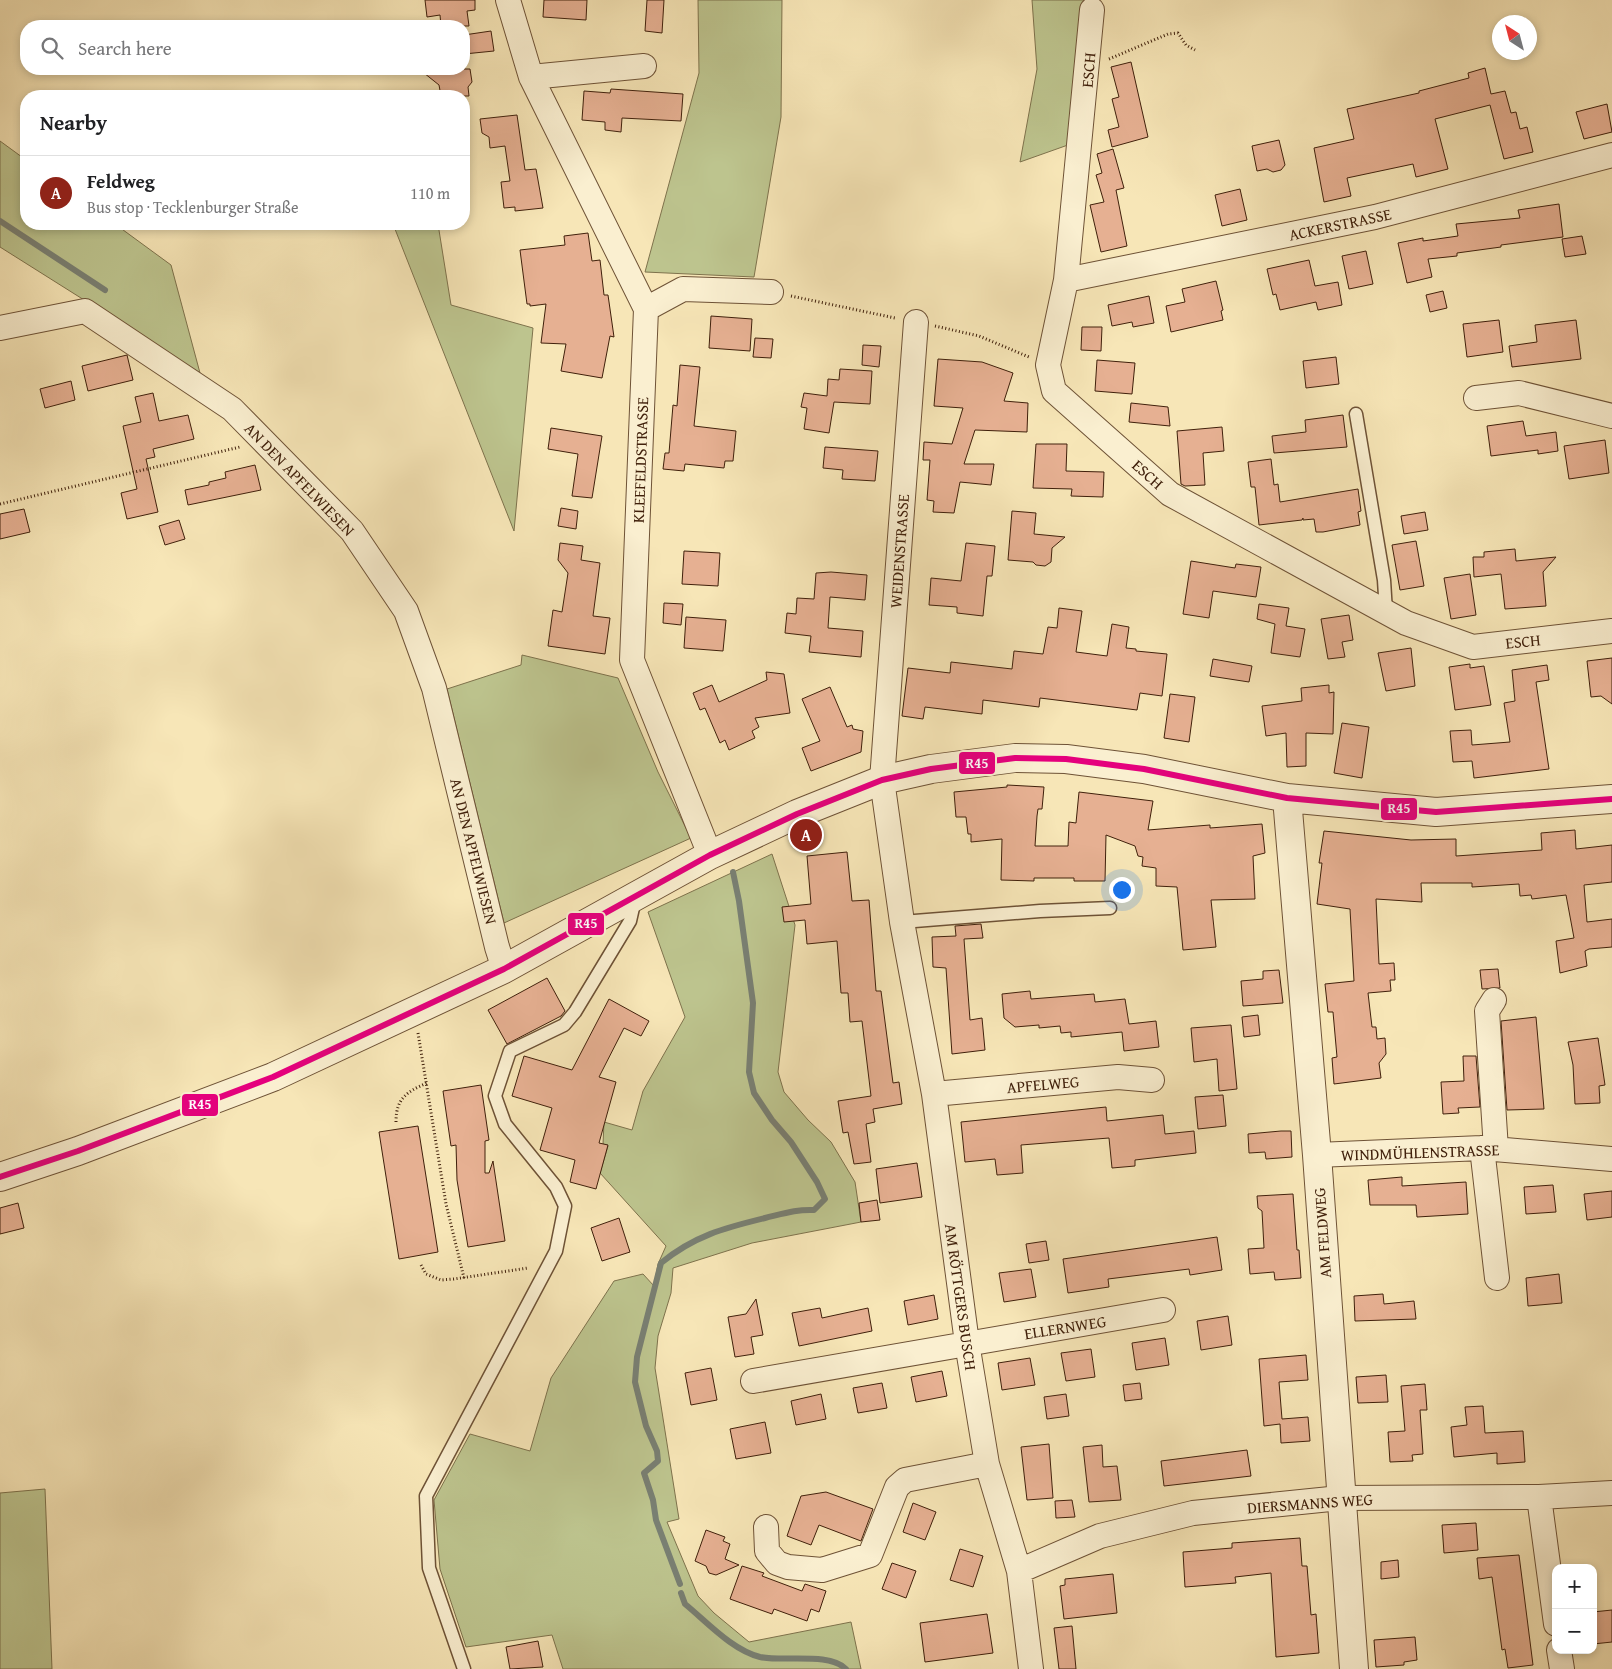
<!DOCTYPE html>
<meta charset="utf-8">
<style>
body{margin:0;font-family:"Gentium Book Plus",serif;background:#f6f6f6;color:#202124}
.controls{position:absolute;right:15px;bottom:15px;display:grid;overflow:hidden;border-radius:10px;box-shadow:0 2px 8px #0003}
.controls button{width:45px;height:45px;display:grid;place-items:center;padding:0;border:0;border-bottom:1px solid #e0e0e0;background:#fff;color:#202124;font:25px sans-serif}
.compass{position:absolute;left:1492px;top:15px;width:45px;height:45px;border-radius:50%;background:#fff;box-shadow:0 2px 8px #0003;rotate:324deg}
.you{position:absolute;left:1121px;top:889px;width:18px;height:18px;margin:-12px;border:4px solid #fff;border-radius:50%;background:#1a73e8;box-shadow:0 0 0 8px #1a73e833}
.badge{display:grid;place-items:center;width:32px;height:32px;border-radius:50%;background:#8f2418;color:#fff;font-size:16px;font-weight:700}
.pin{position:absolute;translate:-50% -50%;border:2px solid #fff;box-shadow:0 1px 5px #0006}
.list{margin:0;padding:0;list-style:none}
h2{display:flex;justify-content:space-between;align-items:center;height:65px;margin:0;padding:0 20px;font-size:21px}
h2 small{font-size:16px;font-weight:400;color:#757577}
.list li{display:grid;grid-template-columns:32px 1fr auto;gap:15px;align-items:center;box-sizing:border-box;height:75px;padding:0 20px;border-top:1px solid #e0e0e0}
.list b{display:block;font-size:19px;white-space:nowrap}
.list p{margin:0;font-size:16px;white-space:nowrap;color:#757577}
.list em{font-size:16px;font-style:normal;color:#757577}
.icon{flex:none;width:28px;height:28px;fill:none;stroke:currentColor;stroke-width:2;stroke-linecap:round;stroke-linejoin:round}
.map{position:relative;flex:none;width:1612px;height:1669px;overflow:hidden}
.search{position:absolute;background:#fff;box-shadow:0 2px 8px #0003;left:20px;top:20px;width:450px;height:55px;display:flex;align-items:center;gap:12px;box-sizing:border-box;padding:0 18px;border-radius:20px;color:#757577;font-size:19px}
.panel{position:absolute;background:#fff;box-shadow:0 2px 8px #0003;left:20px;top:90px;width:450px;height:140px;border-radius:20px}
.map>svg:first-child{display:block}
.green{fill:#bdc48e;stroke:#7e724c}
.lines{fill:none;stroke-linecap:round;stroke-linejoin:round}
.stream{stroke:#797f72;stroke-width:6}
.building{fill:#e6b092;stroke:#40200b}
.service-casing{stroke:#6e5236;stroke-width:15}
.minor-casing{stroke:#6e5236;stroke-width:26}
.tertiary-casing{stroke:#6e5236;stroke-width:30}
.path{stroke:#40200b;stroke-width:3;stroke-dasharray:1 2.5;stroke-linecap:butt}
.service{stroke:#faefd0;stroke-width:12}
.minor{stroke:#faefd0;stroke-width:24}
.tertiary{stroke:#faefd0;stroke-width:28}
.bus-1-casing{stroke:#faefd0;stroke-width:10}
.bus-1{stroke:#e5007d;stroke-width:6}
.labels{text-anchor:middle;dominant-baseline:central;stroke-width:4.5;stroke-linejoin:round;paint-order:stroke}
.street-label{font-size:16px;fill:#40200b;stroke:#faefd0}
.line-badge{stroke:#faefd0;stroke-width:2}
.badge-label{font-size:14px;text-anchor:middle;font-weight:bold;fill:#fff}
</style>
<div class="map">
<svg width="1612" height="1669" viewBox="0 0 1612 1669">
<rect width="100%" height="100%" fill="#f7e6b7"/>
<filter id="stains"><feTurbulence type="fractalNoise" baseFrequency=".004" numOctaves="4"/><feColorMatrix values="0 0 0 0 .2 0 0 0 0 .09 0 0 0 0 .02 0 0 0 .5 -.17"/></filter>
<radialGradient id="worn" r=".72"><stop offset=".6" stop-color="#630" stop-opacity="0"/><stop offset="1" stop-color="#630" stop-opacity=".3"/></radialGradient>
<path class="green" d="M698 0H782L781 117 754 277 645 272 699 73Z
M1032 0H1095L1082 140 1020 162 1037 69Z
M0 141 26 160V224H115L171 265 200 373 0 247Z
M393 224H438L451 305 533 328 514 531Z
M522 655 618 678 658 772 691 838 504 923 447 689 521 665Z
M772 854 795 925 778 1072 784 1092 808 1120 831 1142 855 1182 861 1222 752 1243 673 1268 671 1293 658 1336 655 1368 679 1519 667 1522 698 1596 714 1613 749 1642 851 1622 861 1669H563L552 1635 466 1647 440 1569 434 1500 470 1434 530 1451 551 1378 614 1281 643 1274 654 1286 658 1264 666 1246 600 1173 608 1146 603 1144 604 1122 632 1130 643 1091 685 1017 648 912Z
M45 1489 52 1669H0V1493Z"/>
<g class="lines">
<path class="stream" d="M0 221 105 290
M680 1584 656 1520 653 1500 644 1473 658 1461 657 1451 646 1426 635 1382 637 1357 661 1263C694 1236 724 1228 765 1218 782 1214 797 1209 814 1210L825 1199 817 1182 791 1142 772 1120 754 1093 749 1072 753 1003 739 901 733 872
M681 1593 685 1604C707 1622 732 1650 760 1657 784 1662 829 1652 846 1669"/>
</g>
<path class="building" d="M425 0H475V10L467 11 469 26H441L440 15 427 17Z
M544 0H587L586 20 543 17Z
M647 0H664L662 33 645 31Z
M491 31 494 51 464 54V35Z
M1131 62 1148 137 1112 147 1108 130 1119 127 1112 99 1119 97 1111 67Z
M1485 68 1491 94 1505 91 1511 113 1516 112 1520 129 1527 127 1533 152 1504 159 1490 105 1435 119 1448 169 1416 177 1413 164 1347 178 1351 196 1324 202 1314 148 1354 139 1347 109 1419 93V91L1469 78 1468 73Z
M419 69H470L472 82 468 87 469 96H441L439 85Z
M611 89 683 94 681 121 622 118 621 132 605 130V122L582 120 584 91 610 93Z
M1607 104 1612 132 1584 139 1576 112Z
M517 115 525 170 536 169 543 208 515 211V207L504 208 501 182 510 181 505 146 490 148 489 137 482 133 480 119Z
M1279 140 1285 165 1281 170 1273 172 1267 169 1257 171 1252 146Z
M1113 149 1124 188 1116 190 1127 246 1101 252 1090 205 1104 202 1096 175 1102 173 1097 154Z
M1240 189 1247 220 1222 226 1215 195Z
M1559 204 1563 237 1501 245V247L1457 253V256L1428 259 1432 277 1407 283 1398 243 1423 238V241L1458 236 1456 224 1520 218 1518 210Z
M588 233 592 261 600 260 604 295H608L614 337 610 336 602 378 561 371 566 344 541 343 546 304 530 306V304H527L520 250 565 245 564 236Z
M1582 236 1586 254 1565 257 1562 239Z
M1366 251 1373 284 1349 289 1342 256Z
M1309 260 1315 286 1338 282 1342 305 1318 310 1316 302 1280 310 1276 294 1273 295 1267 269Z
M1216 281 1223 310 1221 311 1223 320 1171 332 1166 306 1185 302 1182 289Z
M1443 291 1447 308 1430 312 1426 295Z
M1149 296 1154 323 1133 327 1132 322 1112 326 1108 305Z
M711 316 752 319 750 351 709 348Z
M1499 320 1503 352 1467 357 1463 324Z
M1576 320 1581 359 1512 367 1509 346 1537 342 1535 325Z
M1082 327H1102L1101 351 1081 350Z
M755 338 773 339 771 358 753 357Z
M863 345 881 346 879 367 862 365Z
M127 355 133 380 88 391 82 366Z
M1336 357 1339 384 1306 388 1303 361Z
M938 359 982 362 1013 373 1004 401 1028 403 1027 432 975 430 964 464H994L991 485 960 482 954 513 933 512 934 501 927 500 930 460H923L924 442 952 444 963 408 934 406Z
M1097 360 1135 363 1132 394 1095 391Z
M680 365 700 367 694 426 736 431 733 461H725L724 468 685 464 684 471 663 469 665 453H669L673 405 677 406Z
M840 369 872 371 870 404 834 402 829 433 804 429 807 408 801 407 804 393 827 396 828 379 839 380Z
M71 381 75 400 45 408 40 389Z
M153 393 159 421 188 415 194 439 153 449 155 457 146 459 158 512 127 519 121 493 137 489 123 426 141 422 135 397Z
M1131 403 1168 407 1170 426 1129 422Z
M1343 415 1347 447 1274 453 1272 436 1306 432 1305 420Z
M1523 421 1526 436 1556 432 1558 451 1538 454V450L1491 456 1487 426Z
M1222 427 1224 451 1203 453 1205 485 1185 486 1181 484 1177 431Z
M551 428 602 436 592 498 572 496 578 454 548 449Z
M1605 440 1609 473 1569 479 1564 446Z
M1036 444H1067L1066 471 1104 472 1103 497 1071 496 1072 489 1033 488Z
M825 447 878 451 875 481 842 479 843 470 823 468Z
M1271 459 1274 485 1278 484 1280 502 1358 489 1361 511 1358 512 1360 525 1323 532H1316L1314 519 1303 520V518L1302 520 1259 525 1255 487H1251L1248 462Z
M255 465 261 490 188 505 185 490 209 485V482L226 478 225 472Z
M561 508 578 511 576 529 558 526Z
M24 509 30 532 0 539V514Z
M1012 511 1036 513 1034 534 1065 537 1052 548 1051 562 1045 566 1036 565 1033 562 1008 560Z
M1425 512 1428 530 1404 534 1401 516Z
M179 520 185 539 165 545 159 526Z
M1416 541 1424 586 1400 590 1392 545Z
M560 543 583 546 581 560 600 563 593 616 610 618 605 654 548 646 553 610 562 612 568 573 558 560Z
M966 543 995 546 992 576H987L983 616 957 613V607L929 605 931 578 961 581Z
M1515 549 1516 561 1556 557 1543 572 1546 606 1505 609 1501 574 1474 577 1473 557H1484V552Z
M684 551 720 553 718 586 682 584Z
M1191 561 1235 568 1236 564 1261 567 1256 597 1213 591 1209 618 1183 614Z
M831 572 867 575 865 600 830 597 828 628 863 631 861 657 809 652 811 636 785 633 787 613 796 614 797 598 814 599 816 573Z
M1470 574 1476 615 1451 619 1444 578Z
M664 603 683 604 681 625 663 623Z
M1259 604 1289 608 1286 626 1305 629 1300 657 1271 653 1275 624 1257 619Z
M1059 608 1082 611 1076 652 1107 656 1112 624 1129 627 1126 648 1136 649V651L1167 654 1162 696 1140 693 1137 710 1040 698 1039 707 983 700 982 714 925 707 923 719 902 716 908 668 950 673 951 662 1012 669 1014 651 1043 654 1048 627 1057 628Z
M1349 615 1353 640 1342 642 1345 657 1328 659 1321 619Z
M686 617 726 620 723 651 684 648Z
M1411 648 1415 686 1386 691 1378 653Z
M1612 658V704L1601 696 1591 697 1587 661Z
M1213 659 1252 666 1249 682 1210 676Z
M1470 664V668L1484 666 1491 705 1455 710 1449 667Z
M1547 665 1549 680 1536 682 1549 769 1474 778 1472 761 1453 762 1450 731 1471 730 1472 745 1510 742 1504 703 1515 701 1512 670Z
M766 672 784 674 790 713 755 718 759 727 752 731 755 738 729 750 725 740 720 743 705 708 700 710 693 693 712 685 719 702 767 680Z
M1329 685V693L1334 692 1333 734 1306 733V766L1287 767 1286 733 1266 736 1262 706 1302 701 1301 688Z
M830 687 847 727 852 725 853 729 863 731 861 752 811 771 802 748 820 741 802 699Z
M1170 694 1195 697 1189 742 1164 738Z
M1342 723 1369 727 1362 778 1334 773Z
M1007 785 1044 787 1042 809H1038L1037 816 1035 846H1068L1069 822 1076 823 1079 792 1153 801 1148 830 1210 825V828L1262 824 1265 853 1253 856 1255 899 1211 900 1216 947 1183 950 1177 887 1156 886V868L1142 866 1143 857 1138 856 1135 846 1106 835 1105 881H1074V878H1034V881L1001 880 1002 839 971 842V834H968L966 817H956L954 792 1007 787Z
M1575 830 1576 849 1612 845V882L1584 885 1587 922 1612 919V947L1589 949 1585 951 1587 966 1560 973 1556 941 1574 938 1566 895 1532 899 1531 895 1520 896 1519 884 1472 887V883H1421L1422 902 1376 899 1379 964 1394 963 1395 980H1390L1391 991 1368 993 1372 1027H1376L1377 1039 1385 1038 1386 1054 1379 1063 1381 1078 1334 1084 1332 1058 1337 1057 1333 1012H1328L1325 984 1354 981 1350 909 1317 904 1322 863H1319L1324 831 1411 840 1456 839V856L1542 850 1541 833Z
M847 852 852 901 869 900 876 991H881L893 1083 899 1082 902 1104 873 1109 875 1122 866 1124 871 1162 854 1164 848 1132 843 1133 838 1101 871 1096 862 1021 850 1022 848 993H841L837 941 807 944 805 920 784 922 782 907 811 904 807 856Z
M981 924 983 938 964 939 970 1020 982 1018 985 1050 952 1054 946 968 933 967 932 937 956 936 955 926Z
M1498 969 1500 988 1482 989 1480 970Z
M1279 970 1283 1003 1243 1006 1241 981 1263 979V971Z
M547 978 565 1011 561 1016 507 1044 488 1010Z
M1030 991 1031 999 1094 994 1095 1002 1125 999 1129 1024 1156 1021 1159 1047 1124 1051 1122 1032 1071 1037V1032L1061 1033 1060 1026 1039 1028V1025L1015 1027 1004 1018 1002 994Z
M609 999 649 1021 641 1036 624 1028 599 1077 616 1082 599 1143 608 1145 596 1189 570 1182 575 1160 540 1150 552 1108 512 1096 524 1056 572 1070Z
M1258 1015 1260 1035 1244 1037 1242 1017Z
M1536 1017 1544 1109 1507 1110 1501 1021Z
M1231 1025 1237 1089 1219 1091 1217 1059 1194 1062 1191 1028Z
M1598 1038 1605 1085 1599 1086 1600 1103 1575 1104 1573 1065 1568 1042Z
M1463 1056H1476L1480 1107 1458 1108 1459 1113 1443 1114 1441 1082 1464 1081Z
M481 1085 489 1140 485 1141V1173H489L493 1161 505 1241 468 1247 457 1180 456 1145 451 1146 443 1091Z
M1223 1095 1226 1126 1198 1129 1195 1097Z
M1106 1107 1107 1121 1163 1115 1165 1134 1194 1131 1196 1153 1135 1160V1166L1112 1168 1109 1138 1021 1145 1023 1173 997 1175 995 1159 965 1162 961 1122Z
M418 1126 438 1252 399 1259 379 1132Z
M1281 1131H1291L1292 1157 1266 1159 1265 1152 1249 1153 1248 1134Z
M917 1163 922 1197 880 1203 876 1169Z
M1402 1177V1186L1466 1182 1468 1214 1417 1217 1416 1205H1370L1368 1180Z
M1553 1185 1556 1212 1526 1214 1524 1187Z
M1612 1191V1217L1587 1220 1584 1194Z
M1293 1194 1297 1250H1299L1301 1278 1275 1280 1274 1272 1250 1274 1248 1249 1264 1248 1262 1211 1258 1208 1257 1196Z
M877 1200 880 1220 861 1222 859 1203Z
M18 1203 24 1228 0 1234V1208Z
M619 1218 630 1252 602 1261 591 1228Z
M1217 1237 1222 1270 1190 1275 1189 1269 1108 1279 1109 1287 1068 1293 1063 1259Z
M1046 1241 1049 1260 1029 1263 1026 1244Z
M1031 1269 1036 1297 1004 1302 999 1273Z
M1559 1274 1562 1303 1528 1306 1526 1278Z
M1383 1294 1384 1304 1414 1301 1416 1319 1355 1321 1354 1296Z
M934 1295 938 1319 908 1325 904 1301Z
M756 1299 763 1335 751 1337 754 1354 735 1357 728 1317 746 1314Z
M820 1308 822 1318 868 1308 872 1331 799 1346 792 1313Z
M1228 1316 1232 1345 1201 1350 1197 1321Z
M1165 1338 1169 1365 1136 1370 1132 1343Z
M1091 1349 1095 1377 1066 1381 1061 1353Z
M1306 1355 1308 1380 1279 1382 1282 1419 1308 1417 1310 1441 1281 1443 1280 1424 1264 1426 1259 1359Z
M1030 1358 1035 1385 1002 1390 998 1363Z
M711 1368 717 1400 691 1405 685 1373Z
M942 1371 947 1396 916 1402 911 1377Z
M1386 1375 1388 1402 1358 1403 1356 1377Z
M882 1383 887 1408 858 1413 853 1388Z
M1140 1383 1142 1399 1125 1401 1123 1385Z
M1425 1384 1427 1410H1420L1423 1454 1412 1455 1413 1461 1390 1462 1388 1432 1405 1431 1401 1386Z
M821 1394 826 1419 796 1425 791 1401Z
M1066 1394 1069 1416 1047 1419 1044 1397Z
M1483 1406 1485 1433 1523 1431 1525 1462 1497 1464V1453L1454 1457 1451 1427 1467 1425 1465 1407Z
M765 1422 771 1453 736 1459 730 1429Z
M1049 1444 1053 1498 1027 1500 1021 1447Z
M1102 1445 1103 1467 1117 1466 1121 1500 1089 1502 1083 1447Z
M1247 1450 1251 1476 1164 1486 1161 1461Z
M826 1492 873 1509 861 1541 819 1525 811 1545 787 1536 801 1496Z
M1072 1500 1075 1517 1056 1518 1055 1501Z
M913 1503 936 1512 925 1540 903 1532Z
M1476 1523 1478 1550 1444 1553 1442 1525Z
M706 1530 725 1537 723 1541 730 1544 725 1559 739 1565 716 1575 709 1573 706 1566 695 1561Z
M1300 1538 1302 1566H1307L1311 1615 1316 1614 1319 1653 1276 1657 1271 1573 1235 1577 1236 1583 1185 1587 1183 1552 1232 1548V1543Z
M960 1549 983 1556 973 1587 950 1580Z
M1519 1555 1533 1665 1508 1668 1505 1649 1502 1650 1492 1577 1479 1579 1477 1558Z
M1398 1560 1399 1577 1381 1579V1562Z
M892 1563 916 1571 906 1598 882 1589Z
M742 1566 764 1573 762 1576 802 1591 805 1584 826 1591 819 1612 811 1609 807 1621 774 1609 772 1614 730 1599Z
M1113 1574 1117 1613 1064 1619 1060 1586 1065 1585V1579Z
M1612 1610V1642L1593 1644V1612Z
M987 1614 993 1653 925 1662 920 1623Z
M1072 1626 1076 1669H1059L1054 1628Z
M1415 1637 1417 1660 1404 1662V1665L1376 1667 1374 1640Z
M538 1641 543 1667 510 1669 506 1647Z"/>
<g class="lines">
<g class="service-casing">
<path id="service" d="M1356 414 1384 580 1386 612
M902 922 1040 911 1110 908
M464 1669 429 1568 426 1496 556 1251 565 1206 556 1187 505 1124 495 1096 510 1051 564 1025 575 1012 630 921 635 899"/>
</g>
<g class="minor-casing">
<path id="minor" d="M508 0 531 77 646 309 632 660 710 855
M1092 10 1066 280 1048 365 1054 391 1170 494 1406 623 1473 647 1612 631
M531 77 644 66
M1066 280 1375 217 1612 155
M646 309 683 289 771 292
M916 322 882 780 902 922 934 1094 967 1343 987 1464 1019 1571 1031 1669
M0 328 85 311 232 409 352 531 406 611 434 688 497 947 504 969
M1476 398 1519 393 1612 416
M1494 1000 1487 1011 1496 1149
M934 1094 1118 1077 1152 1080
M1482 1148 1497 1278
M1317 1155 1482 1148 1612 1159
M753 1381 1163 1310
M1539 1497 1556 1624
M766 1527 767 1551 777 1563 788 1567 822 1570 870 1555 897 1487 905 1480 987 1464
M1019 1571 1100 1536 1193 1513 1340 1498 1539 1497 1612 1493
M1559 1650 1562 1669"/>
</g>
<g class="tertiary-casing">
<path id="tertiary" d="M1287 798 1317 1155 1354 1669
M0 1177 78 1151 273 1077 504 969 710 855 797 814 882 780 931 769 1015 758 1066 759 1144 769 1287 798 1436 812 1612 799"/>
</g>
<path class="path" d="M1109 59 1168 34 1178 33 1186 45 1195 50
M791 296 895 318
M935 326 979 336 1029 357
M0 504 240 447
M418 1033 446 1204 464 1278
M396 1122C396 1099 406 1092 427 1083
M421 1265 426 1274 441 1280 454 1279 528 1268"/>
<use href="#service" class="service"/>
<use href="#minor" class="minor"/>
<use href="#tertiary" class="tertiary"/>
<g class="bus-1-casing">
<path id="bus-1" d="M0 1177 78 1151 273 1077 504 969 710 855 797 814 882 780 931 769 1015 758 1066 759 1144 769 1287 798 1436 812 1612 799"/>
</g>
<use href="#bus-1" class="bus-1"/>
</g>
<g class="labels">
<g class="street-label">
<text transform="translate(1088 70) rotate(-85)">ESCH</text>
<text transform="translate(1340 224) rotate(-12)">ACKERSTRASSE</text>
<text transform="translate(640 460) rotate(-88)">KLEEFELDSTRASSE</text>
<text transform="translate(1148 474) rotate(42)">ESCH</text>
<text transform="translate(300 479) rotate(46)">AN DEN APFELWIESEN</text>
<text transform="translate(899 551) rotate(-86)">WEIDENSTRASSE</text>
<text transform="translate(1523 641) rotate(-6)">ESCH</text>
<text transform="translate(474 851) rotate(76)">AN DEN APFELWIESEN</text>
<text transform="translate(1043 1084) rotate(-5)">APFELWEG</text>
<text transform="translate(1420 1152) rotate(-2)">WINDMÜHLENSTRASSE</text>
<text transform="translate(1322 1233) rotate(-94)">AM FELDWEG</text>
<text transform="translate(961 1297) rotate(82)">AM RÖTTGERS BUSCH</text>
<text transform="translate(1065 1327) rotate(-9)">ELLERNWEG</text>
<text transform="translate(1310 1503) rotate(-4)">DIERSMANNS WEG</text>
</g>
</g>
<g class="line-badge">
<rect x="958" y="751" width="38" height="24" rx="5" fill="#e5007d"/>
<rect x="1380" y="797" width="38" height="24" rx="5" fill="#e5007d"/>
<rect x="567" y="912" width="38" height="24" rx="5" fill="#e5007d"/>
<rect x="181" y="1093" width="38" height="24" rx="5" fill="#e5007d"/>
</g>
<g class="badge-label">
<text x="977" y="768">R45</text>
<text x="1399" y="813">R45</text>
<text x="586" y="928">R45</text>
<text x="200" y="1109">R45</text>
</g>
<rect width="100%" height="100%" filter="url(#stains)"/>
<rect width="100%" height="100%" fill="url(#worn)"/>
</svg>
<div class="controls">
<button>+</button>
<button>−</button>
</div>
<svg class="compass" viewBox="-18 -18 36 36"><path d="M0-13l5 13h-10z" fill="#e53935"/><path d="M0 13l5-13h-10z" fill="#757577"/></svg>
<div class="you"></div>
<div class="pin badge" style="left:806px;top:835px">A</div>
<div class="search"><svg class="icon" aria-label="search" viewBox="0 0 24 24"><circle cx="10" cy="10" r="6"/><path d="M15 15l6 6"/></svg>Search here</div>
<section class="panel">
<h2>Nearby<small></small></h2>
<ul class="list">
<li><span class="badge">A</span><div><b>Feldweg</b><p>Bus stop · Tecklenburger Straße</p></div><em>110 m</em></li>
</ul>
</section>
</div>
